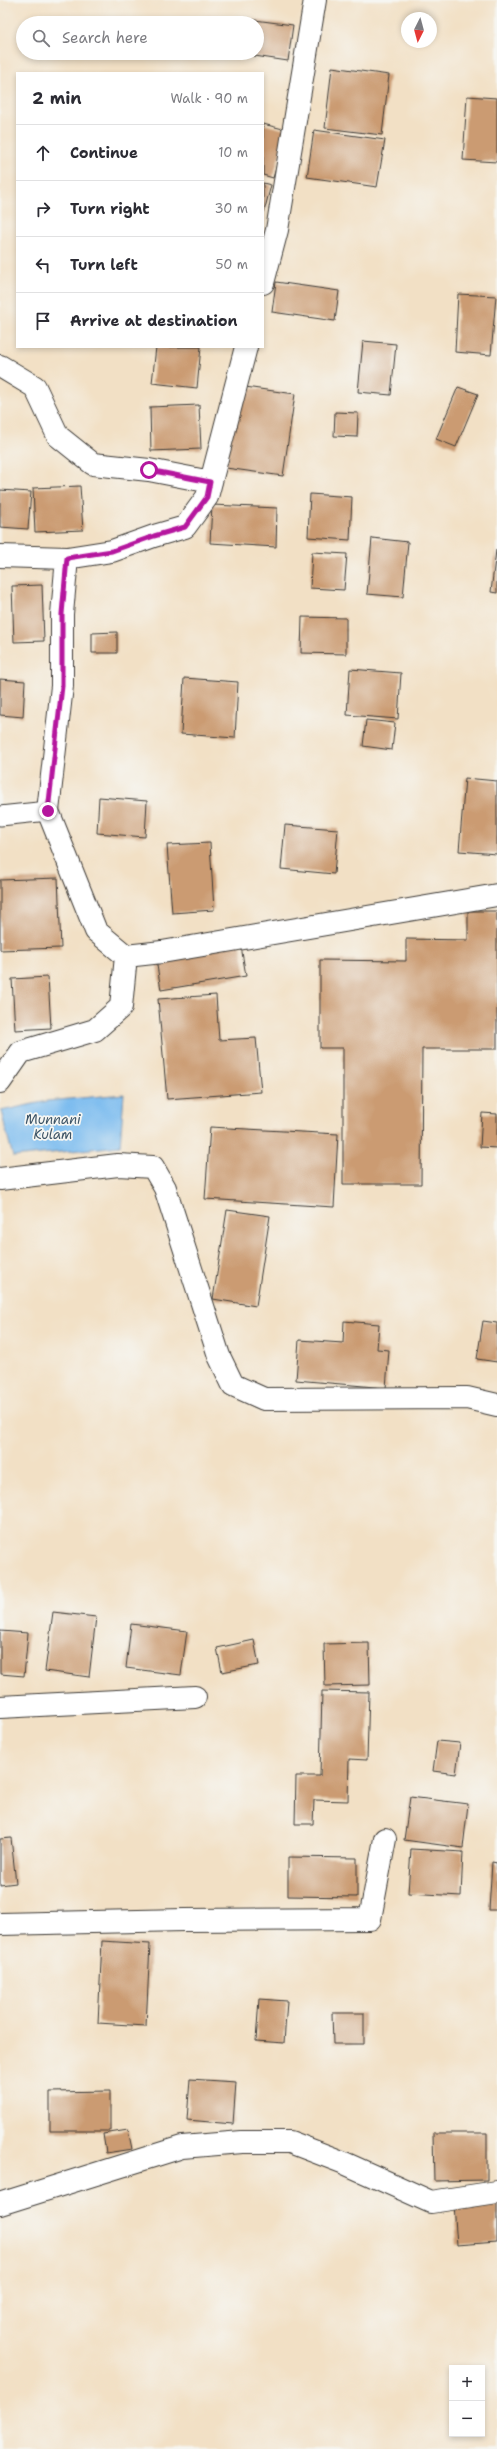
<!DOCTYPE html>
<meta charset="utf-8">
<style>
body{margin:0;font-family:"Shantell Sans",sans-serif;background:#f2f2f3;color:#2b2b33}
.controls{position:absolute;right:12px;bottom:12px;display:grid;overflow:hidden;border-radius:0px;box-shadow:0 2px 6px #0003}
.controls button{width:36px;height:36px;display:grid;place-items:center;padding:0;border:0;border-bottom:1px solid #e1e1e2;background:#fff;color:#2b2b33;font:20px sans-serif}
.compass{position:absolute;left:401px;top:12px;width:36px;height:36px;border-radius:50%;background:#fff;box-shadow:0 2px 6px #0003;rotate:186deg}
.stop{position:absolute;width:12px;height:12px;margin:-9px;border:3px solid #b5179e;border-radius:50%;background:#fff}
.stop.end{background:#b5179e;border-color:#fff;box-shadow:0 1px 4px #0008}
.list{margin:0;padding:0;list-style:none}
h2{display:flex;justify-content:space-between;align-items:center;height:52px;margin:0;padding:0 16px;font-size:17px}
h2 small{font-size:13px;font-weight:400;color:#7c7c81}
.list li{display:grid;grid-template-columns:26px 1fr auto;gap:12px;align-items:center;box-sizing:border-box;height:56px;padding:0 16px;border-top:1px solid #e1e1e2}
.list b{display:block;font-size:15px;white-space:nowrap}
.list em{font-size:13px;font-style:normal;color:#7c7c81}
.icon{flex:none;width:22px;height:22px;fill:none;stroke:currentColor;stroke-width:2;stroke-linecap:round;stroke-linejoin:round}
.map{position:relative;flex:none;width:497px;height:2449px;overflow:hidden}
.search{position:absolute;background:#fff;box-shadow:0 2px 6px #0003;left:16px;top:16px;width:248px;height:44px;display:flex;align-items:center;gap:10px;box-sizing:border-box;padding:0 14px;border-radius:22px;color:#7c7c81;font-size:15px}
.panel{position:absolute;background:#fff;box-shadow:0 2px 6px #0003;left:16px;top:72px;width:248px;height:276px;border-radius:0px}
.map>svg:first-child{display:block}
.water{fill:#7abbef;stroke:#4b6c86}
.building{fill:#cb9b72}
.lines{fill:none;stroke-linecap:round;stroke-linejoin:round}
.lane-casing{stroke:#3c3935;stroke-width:21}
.street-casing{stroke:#3c3935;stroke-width:24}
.lane{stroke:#fff;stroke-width:19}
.street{stroke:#fff;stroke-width:22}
.route{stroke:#b5179e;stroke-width:5}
.labels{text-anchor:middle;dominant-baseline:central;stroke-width:3.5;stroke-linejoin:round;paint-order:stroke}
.water-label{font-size:13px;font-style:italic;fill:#3d5466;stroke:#f6f6f2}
</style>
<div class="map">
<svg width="497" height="2449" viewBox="0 0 497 2449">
<rect width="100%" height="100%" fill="#f6f6f2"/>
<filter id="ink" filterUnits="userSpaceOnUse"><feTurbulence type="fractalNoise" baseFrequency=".025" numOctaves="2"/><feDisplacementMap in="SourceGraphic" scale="8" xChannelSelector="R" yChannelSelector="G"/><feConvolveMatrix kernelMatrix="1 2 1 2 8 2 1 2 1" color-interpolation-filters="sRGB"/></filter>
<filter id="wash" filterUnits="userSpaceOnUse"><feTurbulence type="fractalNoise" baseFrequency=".012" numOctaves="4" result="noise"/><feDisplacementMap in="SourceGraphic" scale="16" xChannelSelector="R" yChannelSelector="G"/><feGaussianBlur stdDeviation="0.9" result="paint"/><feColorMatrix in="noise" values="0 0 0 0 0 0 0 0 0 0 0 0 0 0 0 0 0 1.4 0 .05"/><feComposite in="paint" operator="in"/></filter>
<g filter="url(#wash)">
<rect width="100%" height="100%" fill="#f2e0c5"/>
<path class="water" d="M124 1094 120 1146 13 1157 1 1111 47 1101Z"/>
<g id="blocks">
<path class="building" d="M247 19 293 25 288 61 241 54 257 53V23H246Z
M332 67 389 75 382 135 325 128Z
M467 96 497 98V162L463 160Z
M263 124 287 130 273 178 263 175Z
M314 130 385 140 377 187 307 177Z
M263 183 271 185 264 212H263Z
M276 282 339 291 335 321 272 312Z
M458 294 496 296 491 355 455 352Z
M363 341 396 344 391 395 358 392Z
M156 347H201L197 388 152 383Z
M238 386 295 394 283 476 226 468Z
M458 387 478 394 456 447 436 439Z
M199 405 201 449 151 451 150 407Z
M335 412 358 413 357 437 334 436Z
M80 486 83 530 35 532 33 488Z
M0 490 31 492 28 529 0 527Z
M310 494 352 497 350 540 308 537Z
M212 505 277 508 276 547 210 543Z
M372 538 408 542 403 597 367 594Z
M496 550H497V593L491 592Z
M312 552 347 554 344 590 310 588Z
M42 585 44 641 14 642 12 586Z
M302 617 346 618V654L301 653Z
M117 632V653H92V633Z
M350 669 401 673 398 719 347 715Z
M184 678 238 682 235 738 181 734Z
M0 679 25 681 23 717 0 715Z
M366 720 395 723 392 750 363 746Z
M465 778 497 781V854L459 851Z
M99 797 147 801 145 837 97 833Z
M285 825 338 829 334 874 281 869Z
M210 843 214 910 172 913 167 845Z
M58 878 61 948 0 950V880Z
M468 911H497V1049H422L421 1184H343V1048H320V960L406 961V939L468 940Z
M240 940 246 976 161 990 155 953Z
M48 977 51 1028 15 1030 12 979Z
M216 995 219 1040 256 1038 261 1092 167 1099 158 999Z
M482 1113 497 1114V1148L480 1147Z
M210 1127 338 1134 334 1207 205 1199Z
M227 1210 270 1216 256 1306 213 1299Z
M344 1321 379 1324 377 1349 389 1350 386 1388 296 1380 299 1340 343 1343Z
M483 1321 497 1323V1362L477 1359Z
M53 1612 96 1617 89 1677 45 1671Z
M131 1624 187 1631 181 1675 126 1668Z
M0 1631 28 1633 24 1676 0 1674Z
M254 1640 259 1665 222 1672 217 1648Z
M369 1643 370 1685 325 1686 324 1644Z
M322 1691 369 1692 367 1760 349 1759 348 1801 314 1800 313 1824H295L296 1776H320Z
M437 1741 460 1743 456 1774 433 1771Z
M410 1797 468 1804 463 1848 404 1840Z
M11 1838 16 1883 0 1885V1839Z
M411 1849 463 1852 461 1896 408 1893Z
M288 1857 357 1858V1897L288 1896Z
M492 1862 497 1863V1910H489Z
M102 1941 150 1944 146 2026 98 2023Z
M259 1999 287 2001 284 2043 256 2041Z
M332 2013H364V2044H333Z
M190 2079 236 2082 233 2124 187 2120Z
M110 2091V2131H50V2092Z
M128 2130 132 2149 106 2153 103 2134Z
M433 2133H487V2180L434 2181Z
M497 2202V2242L457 2245 454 2204Z"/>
</g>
</g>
<g filter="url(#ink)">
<use href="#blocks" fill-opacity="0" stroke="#3c3935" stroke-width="1"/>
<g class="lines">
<g class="lane-casing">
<path id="lane" d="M0 816 48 811"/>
</g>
<g class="street-casing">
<path id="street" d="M263 283 277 230 315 0
M0 366 35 387 58 436 93 464 149 470 211 482
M0 556 67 558 62 614V686L48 811 96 931 126 956 162 952 497 895
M67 558 112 551 154 536 185 527 207 497 246 347
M0 1082 21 1052 95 1030 121 1007 126 956
M0 1179 118 1165 153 1167 165 1188 219 1356 233 1385 264 1399 467 1398 497 1405
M0 1707 195 1697
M0 1924 184 1920 370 1919 385 1839
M0 2204 182 2147 242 2142H290L342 2162 431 2202 497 2192"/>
</g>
<use href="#lane" class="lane"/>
<use href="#street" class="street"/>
</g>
</g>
<g class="lines" filter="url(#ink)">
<path class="route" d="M48 811 62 686V614L67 558 112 551 154 536 185 527 207 497 210 482 149 470"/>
</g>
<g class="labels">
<g class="water-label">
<text x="53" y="1119">Munnani<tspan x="53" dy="15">Kulam</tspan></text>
</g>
</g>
</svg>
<div class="controls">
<button>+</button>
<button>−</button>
</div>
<svg class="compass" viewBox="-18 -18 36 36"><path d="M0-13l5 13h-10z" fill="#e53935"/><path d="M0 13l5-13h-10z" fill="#7c7c81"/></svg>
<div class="stop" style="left:149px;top:470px"></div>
<div class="stop end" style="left:48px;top:811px"></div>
<div class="search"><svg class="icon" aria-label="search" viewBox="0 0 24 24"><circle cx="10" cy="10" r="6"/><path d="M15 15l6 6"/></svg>Search here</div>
<section class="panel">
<h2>2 min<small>Walk · 90 m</small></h2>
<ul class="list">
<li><svg class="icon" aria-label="ahead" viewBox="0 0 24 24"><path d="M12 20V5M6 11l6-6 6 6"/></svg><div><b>Continue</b></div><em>10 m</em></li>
<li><svg class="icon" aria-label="right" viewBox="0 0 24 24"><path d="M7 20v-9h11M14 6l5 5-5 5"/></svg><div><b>Turn right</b></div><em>30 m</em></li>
<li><svg class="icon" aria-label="left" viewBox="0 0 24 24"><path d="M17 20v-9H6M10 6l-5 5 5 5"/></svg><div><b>Turn left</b></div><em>50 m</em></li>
<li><svg class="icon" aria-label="arrive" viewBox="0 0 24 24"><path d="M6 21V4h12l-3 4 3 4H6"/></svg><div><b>Arrive at destination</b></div></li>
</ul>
</section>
</div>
